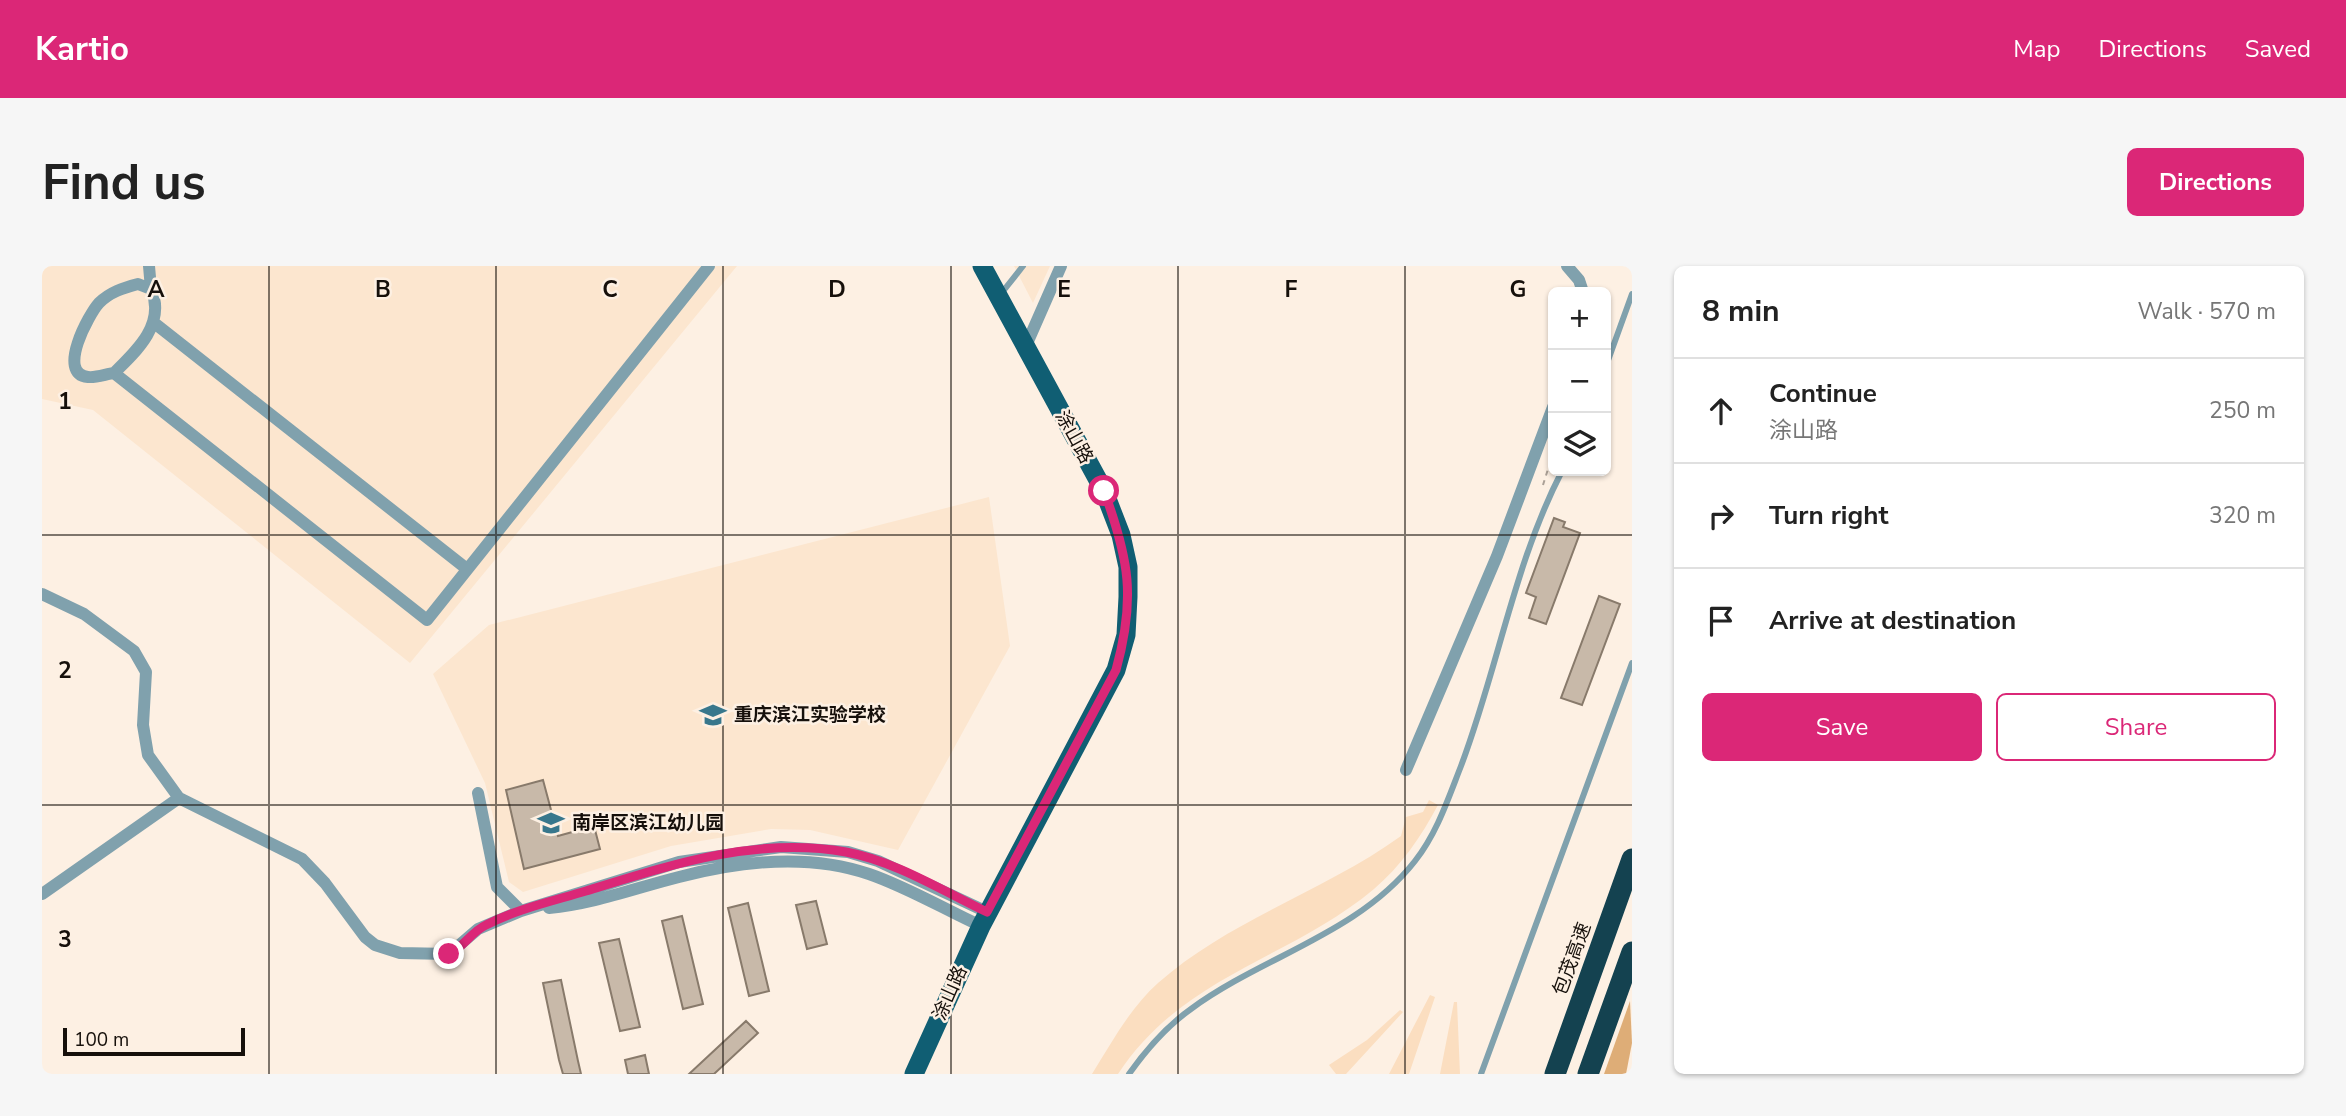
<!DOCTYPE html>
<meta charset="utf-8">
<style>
body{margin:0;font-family:"Nunito Sans","Noto Sans SC",sans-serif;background:#f6f6f6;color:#222}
.controls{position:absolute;right:21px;top:21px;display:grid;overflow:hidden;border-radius:10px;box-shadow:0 2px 5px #0004}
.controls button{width:63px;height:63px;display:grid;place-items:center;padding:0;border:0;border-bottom:2px solid #e0e0e0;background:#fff;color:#222;font:35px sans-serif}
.scale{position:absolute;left:21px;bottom:18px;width:182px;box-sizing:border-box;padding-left:7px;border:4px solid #16100b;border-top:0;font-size:19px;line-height:24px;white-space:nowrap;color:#16100b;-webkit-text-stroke:5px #fdf0e3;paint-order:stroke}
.stop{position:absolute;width:21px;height:21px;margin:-16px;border:5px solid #db2777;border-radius:50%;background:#fff}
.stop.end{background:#db2777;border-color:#fff;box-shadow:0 2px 7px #0008}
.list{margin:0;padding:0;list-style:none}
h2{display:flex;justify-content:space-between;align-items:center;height:91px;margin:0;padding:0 28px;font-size:30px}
h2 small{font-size:23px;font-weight:400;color:#767676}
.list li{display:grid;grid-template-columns:46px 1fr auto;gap:21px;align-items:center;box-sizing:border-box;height:105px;padding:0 28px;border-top:2px solid #e0e0e0}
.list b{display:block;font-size:26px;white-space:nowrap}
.list p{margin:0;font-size:23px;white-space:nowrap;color:#767676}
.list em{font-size:23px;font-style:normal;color:#767676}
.actions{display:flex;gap:14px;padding:21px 28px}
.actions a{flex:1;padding:16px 0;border:2px solid #db2777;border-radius:10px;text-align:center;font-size:24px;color:#db2777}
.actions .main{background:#db2777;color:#fff}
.icon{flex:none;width:38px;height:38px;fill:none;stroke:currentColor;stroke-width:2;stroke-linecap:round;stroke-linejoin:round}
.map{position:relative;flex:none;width:1590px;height:808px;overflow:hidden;border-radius:10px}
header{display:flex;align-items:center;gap:42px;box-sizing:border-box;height:98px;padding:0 35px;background:#db2777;color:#fff}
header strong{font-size:33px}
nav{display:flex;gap:38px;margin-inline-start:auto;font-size:24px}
.intro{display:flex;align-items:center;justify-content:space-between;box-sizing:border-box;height:168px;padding:0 42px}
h1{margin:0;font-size:49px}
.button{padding:18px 32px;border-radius:10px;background:#db2777;color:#fff;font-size:24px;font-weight:700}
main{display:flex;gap:42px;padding:0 42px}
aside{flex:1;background:#fff;border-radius:10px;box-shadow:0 2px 5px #0004}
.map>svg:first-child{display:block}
.built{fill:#fce6cf}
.green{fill:#fbdec0}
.forest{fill:#dead77}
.building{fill:#c8b9a9;stroke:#887a6b;stroke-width:2}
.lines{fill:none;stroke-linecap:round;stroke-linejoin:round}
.path{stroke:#aba096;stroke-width:2;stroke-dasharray:5 5;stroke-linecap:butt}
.service{stroke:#80a1ad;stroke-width:6}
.minor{stroke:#80a1ad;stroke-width:12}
.primary{stroke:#105e73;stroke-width:19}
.motorway{stroke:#144250;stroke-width:21}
.route{stroke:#db2777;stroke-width:9}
.grid{fill:none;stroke:#16100b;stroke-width:2;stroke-opacity:0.55}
.labels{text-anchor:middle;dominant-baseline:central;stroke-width:5;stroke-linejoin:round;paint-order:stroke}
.street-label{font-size:19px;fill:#16100b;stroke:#fdf0e3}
.poi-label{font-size:19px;font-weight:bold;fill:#16100b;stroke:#fdf0e3;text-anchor:start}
.grid-label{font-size:23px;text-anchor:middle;font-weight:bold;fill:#16100b;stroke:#fdf0e3;stroke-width:5;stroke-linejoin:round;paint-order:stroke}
</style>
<header>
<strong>Kartio</strong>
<nav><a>Map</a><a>Directions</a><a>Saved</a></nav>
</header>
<div class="intro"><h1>Find us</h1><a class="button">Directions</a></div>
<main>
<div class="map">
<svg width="1590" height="808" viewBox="0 0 1590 808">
<rect width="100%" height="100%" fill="#fdf0e3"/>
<path class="built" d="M0 0H695L368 397 51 144 0 133Z
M972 0H1008L991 37Z
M947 231 968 380 856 584 768 564 729 563 629 580 481 626 467 616 443 517 391 408 447 359Z"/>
<path class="green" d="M1387 534 1396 539C1379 571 1359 600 1332 623 1247 694 1141 709 1076 808H1050C1070 776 1088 742 1116 717 1187 654 1283 625 1359 570L1364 551 1381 546Z
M1388 729 1393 731 1367 808H1347Z
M1412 736H1415L1418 808H1398Z
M1358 744 1361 746 1304 808H1294L1287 799 1325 774Z"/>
<path class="forest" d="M1588 735 1590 777 1584 808H1562Z"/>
<path class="building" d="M1512 252 1523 256 1521 261 1538 267 1504 358 1487 352 1494 331 1484 327Z
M1557 330 1578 338 1540 439 1519 432Z
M501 514 516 570 552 560 558 583 482 603 464 524Z
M774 635 785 678 765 683 754 639Z
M706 637 727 725 707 730 686 642Z
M640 650 661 738 641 743 620 655Z
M577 673 598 761 578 765 557 677Z
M519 714 536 795 539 808H521L517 794 501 717Z
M704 755 716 767 672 808H647Z
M603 789 607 808H586L583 794Z"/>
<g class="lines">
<path class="path" d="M1501 219 1511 187"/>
<path class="service" d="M958 29 981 0
M1564 100 1590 28
M1087 808C1104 784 1125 760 1149 743 1221 690 1316 668 1373 595 1395 567 1406 533 1419 500 1456 402 1472 298 1520 205
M1439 808 1590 397"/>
<path class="minor" d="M107 0 109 23
M1525 0 1537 14 1541 26
M96 18 109 23C124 57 96 84 72 107 64 108 54 112 46 111 14 108 47 48 57 37 68 26 81 22 96 18Z
M111 56 425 303
M983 82 1019 0
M72 107 385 354 667 0
M0 328 42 348 92 385 104 406 101 459 106 489 137 532 260 593 283 617 323 671 333 679 358 687 407 688 436 663 479 645 637 596 739 581 806 586 836 595 945 646
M1364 504 1455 290 1511 141
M436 527 455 621 479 645
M0 628 137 532
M507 642C552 638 593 622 637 611 698 595 766 587 827 608 865 621 902 643 939 660"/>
<path class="primary" d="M872 808 939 660 1074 404 1084 369 1086 331V301L1079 269 1062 225 940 0"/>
<path class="motorway" d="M1513 808 1590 593
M1546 808 1590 686"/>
</g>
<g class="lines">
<path class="route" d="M407 688C422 681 429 666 444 659 475 643 511 635 544 625 628 599 715 570 804 586 853 595 901 625 945 646L1074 404C1094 332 1087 293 1062 225"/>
</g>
<path class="grid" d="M227 0V808M454 0V808M681 0V808M909 0V808M1136 0V808M1363 0V808M0 269H1590M0 539H1590"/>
<defs>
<g id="school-bare" transform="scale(2.1)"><path d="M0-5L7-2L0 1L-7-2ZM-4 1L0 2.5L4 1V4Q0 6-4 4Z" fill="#38778c" stroke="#fdf0e3" stroke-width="2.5" paint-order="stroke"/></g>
</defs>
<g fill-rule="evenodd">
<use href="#school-bare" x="671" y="449"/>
<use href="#school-bare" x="509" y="557"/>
</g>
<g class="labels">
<g class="street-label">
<text transform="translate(1032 171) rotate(61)">涂山路</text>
<text transform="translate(1530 693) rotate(-70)">包茂高速</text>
<text transform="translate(908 727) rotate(-66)">涂山路</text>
</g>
<g class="poi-label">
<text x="692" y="449">重庆滨江实验学校</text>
<text x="530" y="557">南岸区滨江幼儿园</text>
</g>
</g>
<g class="grid-label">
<text x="114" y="31">A</text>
<text x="341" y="31">B</text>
<text x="568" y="31">C</text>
<text x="795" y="31">D</text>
<text x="1022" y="31">E</text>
<text x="1249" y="31">F</text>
<text x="1476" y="31">G</text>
<text x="23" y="143">1</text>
<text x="23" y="412">2</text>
<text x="23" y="681">3</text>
</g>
</svg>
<div class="controls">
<button>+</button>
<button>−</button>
<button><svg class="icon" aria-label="layers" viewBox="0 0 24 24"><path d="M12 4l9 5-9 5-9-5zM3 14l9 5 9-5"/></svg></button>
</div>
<div class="scale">100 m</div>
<div class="stop" style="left:1062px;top:225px"></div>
<div class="stop end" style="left:407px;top:688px"></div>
</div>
<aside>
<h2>8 min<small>Walk · 570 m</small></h2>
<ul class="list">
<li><svg class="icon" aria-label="ahead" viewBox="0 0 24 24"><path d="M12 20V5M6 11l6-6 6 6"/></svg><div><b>Continue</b><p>涂山路</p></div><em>250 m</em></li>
<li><svg class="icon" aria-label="right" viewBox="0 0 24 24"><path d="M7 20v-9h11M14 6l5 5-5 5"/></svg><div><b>Turn right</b></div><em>320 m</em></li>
<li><svg class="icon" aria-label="arrive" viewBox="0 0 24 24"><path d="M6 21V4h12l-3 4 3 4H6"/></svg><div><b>Arrive at destination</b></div></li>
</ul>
<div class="actions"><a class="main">Save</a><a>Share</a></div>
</aside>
</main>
